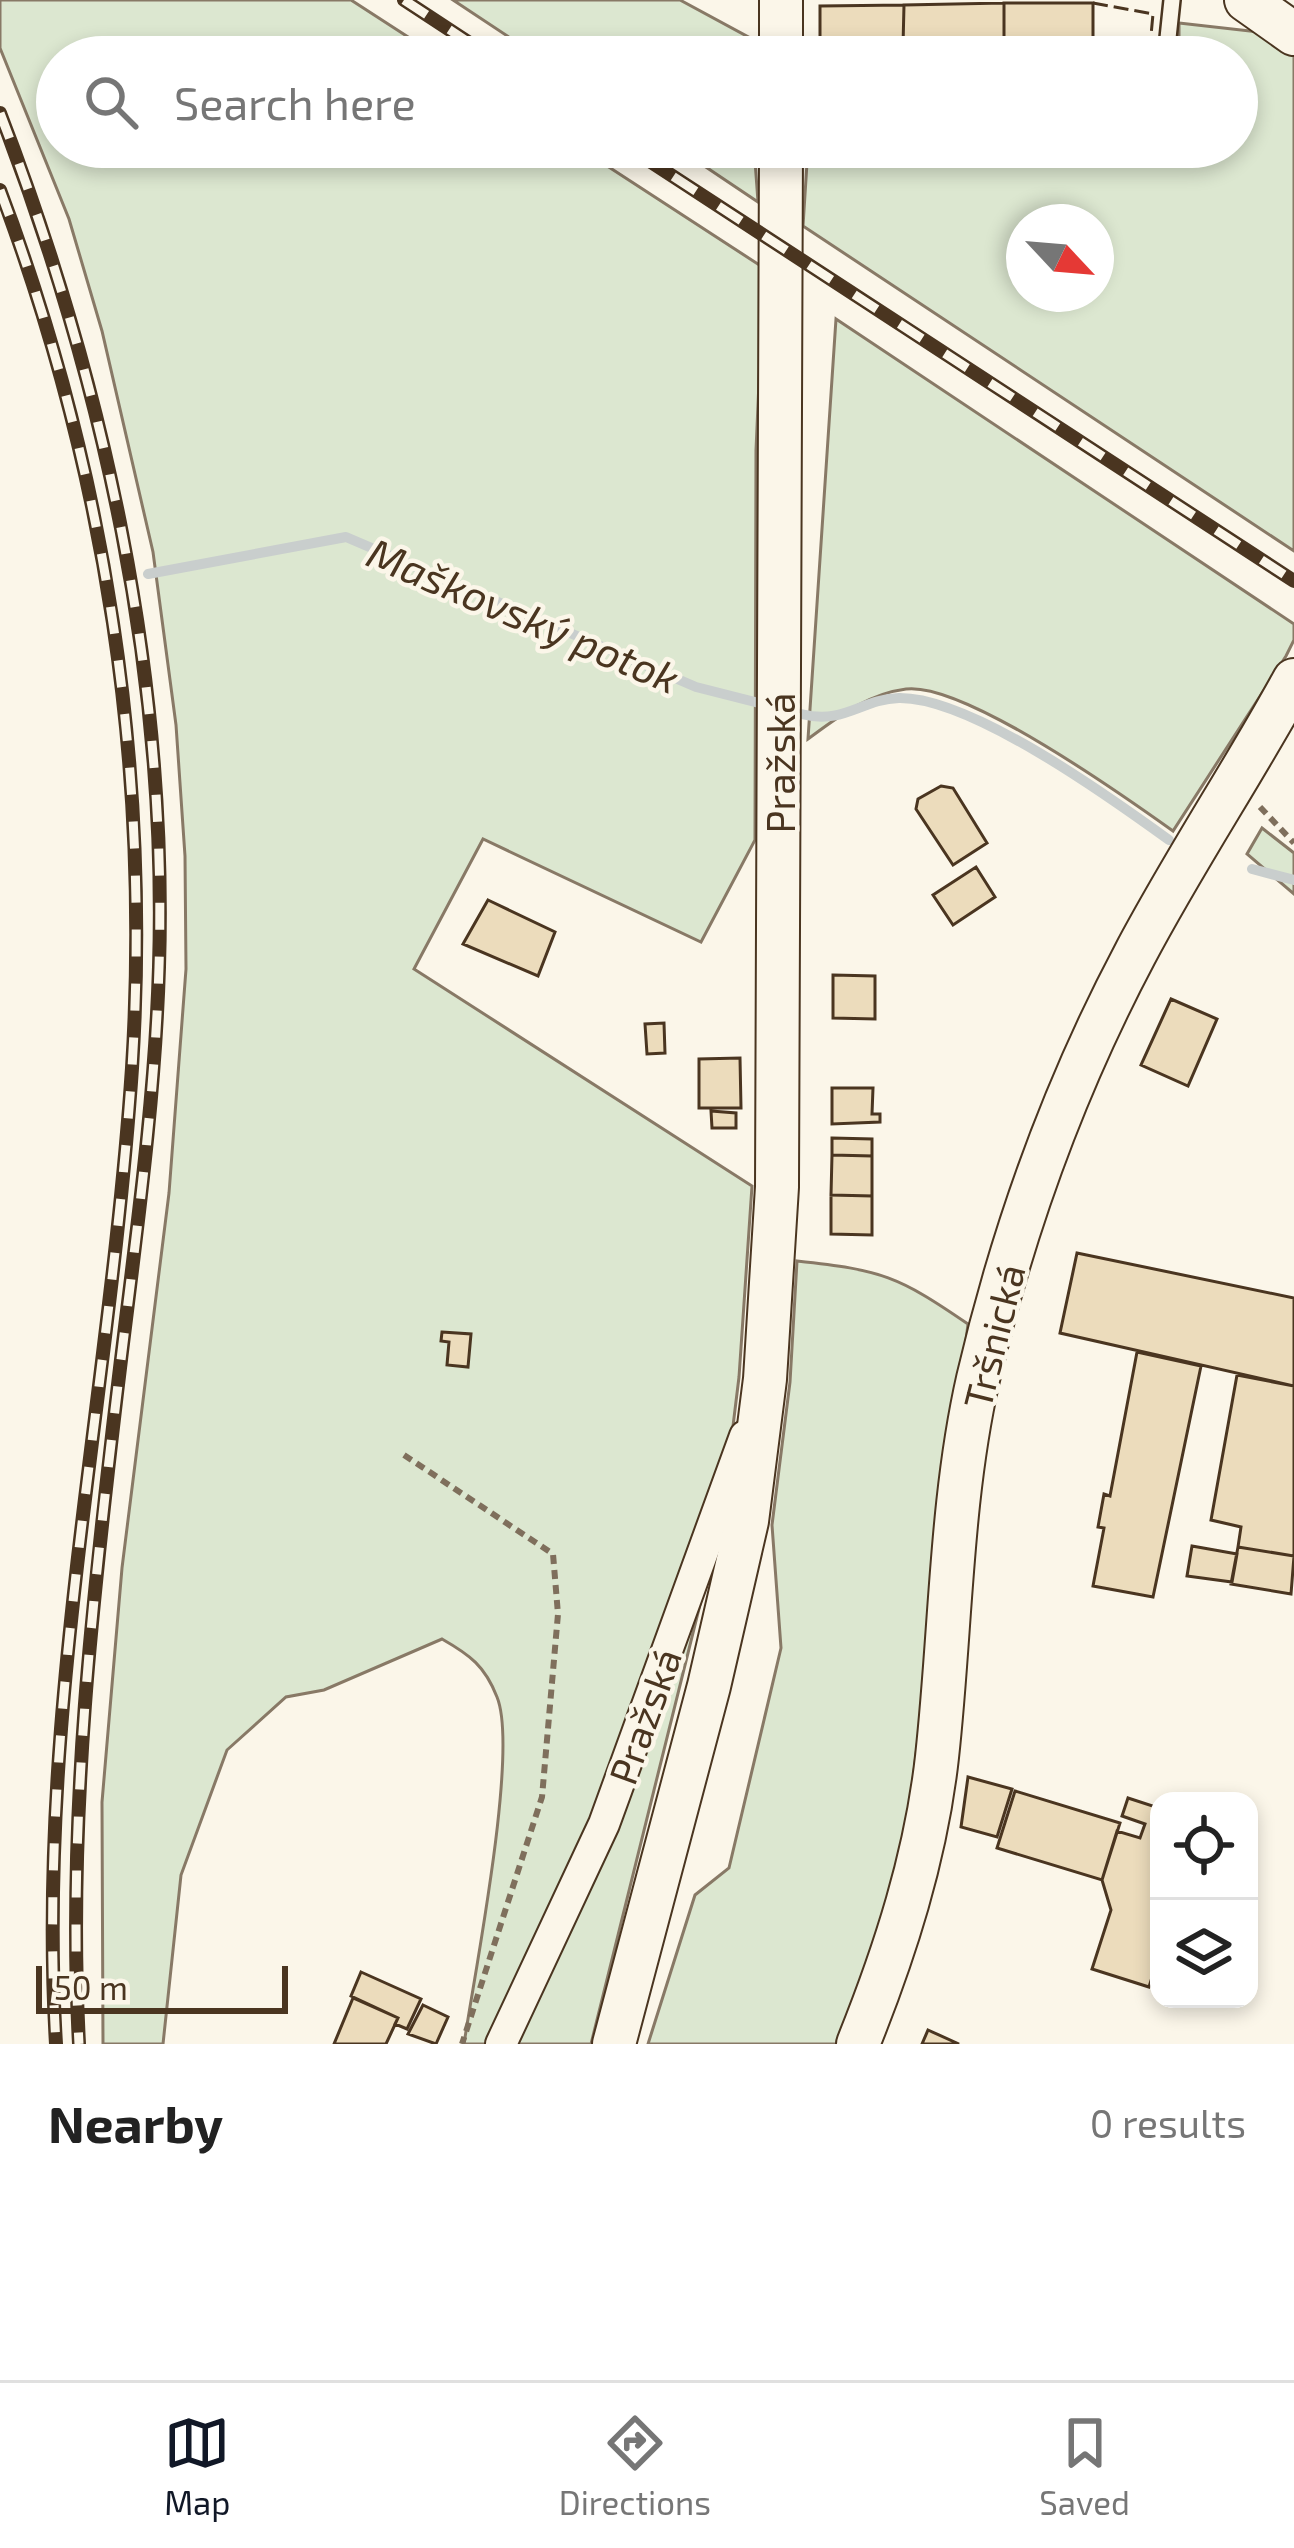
<!DOCTYPE html>
<meta charset="utf-8">
<style>
body{margin:0;font-family:"Exo 2",sans-serif;background:#f6f6f6;color:#222}
.controls{position:absolute;right:36px;bottom:36px;display:grid;overflow:hidden;border-radius:24px;box-shadow:0 6px 18px #0003}
.controls button{width:108px;height:108px;display:grid;place-items:center;padding:0;border:0;border-bottom:3px solid #e0e0e0;background:#fff;color:#222;font:60px sans-serif}
.compass{position:absolute;left:1006px;top:204px;width:108px;height:108px;border-radius:50%;background:#fff;box-shadow:0 6px 18px #0003;rotate:116deg}
.scale{position:absolute;left:36px;bottom:30px;width:252px;box-sizing:border-box;padding-left:12px;border:6px solid #4a3520;border-top:0;font-size:33px;line-height:42px;white-space:nowrap;color:#4a3520;-webkit-text-stroke:9px #fbf6e9;paint-order:stroke}
.list{margin:0;padding:0;list-style:none}
h2{display:flex;justify-content:space-between;align-items:center;height:156px;margin:0;padding:0 48px;font-size:51px}
h2 small{font-size:39px;font-weight:400;color:#767676}
.icon{flex:none;width:66px;height:66px;fill:none;stroke:currentColor;stroke-width:2;stroke-linecap:round;stroke-linejoin:round}
.map{position:relative;flex:none;width:1294px;height:2044px;overflow:hidden}
.search{position:absolute;background:#fff;box-shadow:0 6px 18px #0003;left:36px;right:36px;top:36px;height:132px;display:flex;align-items:center;gap:30px;box-sizing:border-box;padding:0 42px;border-radius:66px;color:#767676;font-size:45px}
.sheet{height:336px;background:#fff}
nav{display:flex;justify-content:space-around;align-items:center;box-sizing:border-box;height:168px;border-top:3px solid #e0e0e0;background:#fff;font-size:33px;color:#767676}
nav a{display:grid;justify-items:center;gap:6px}
nav .on{color:#111827}
.map>svg:first-child{display:block}
.green{fill:#dce7d0;stroke:#887966;stroke-width:3;fill-rule:evenodd}
.lines{fill:none;stroke-linecap:round;stroke-linejoin:round}
.stream{stroke:#c9cecd;stroke-width:10}
.building{fill:#ecdcbc;stroke:#4a3520;stroke-width:3}
.lane-casing{stroke:#4a3520;stroke-width:20}
.street-casing{stroke:#4a3520;stroke-width:34}
.secondary-casing{stroke:#4a3520;stroke-width:46}
.path{stroke:#7f6f5c;stroke-width:6;stroke-dasharray:9 6;stroke-linecap:butt}
.lane{stroke:#fbf6e9;stroke-width:15}
.street{stroke:#fbf6e9;stroke-width:30}
.secondary{stroke:#fbf6e9;stroke-width:42}
.rail-casing{stroke:#4a3520;stroke-width:14}
.rail{stroke:#fbf6e9;stroke-width:9;stroke-dasharray:27;stroke-linecap:butt}
.fence{stroke:#4a3520;stroke-width:3;stroke-dasharray:15 6;stroke-linecap:butt}
.labels{text-anchor:middle;dominant-baseline:central;stroke-width:9;stroke-linejoin:round;paint-order:stroke}
.street-label{font-size:39px;fill:#4a3520;stroke:#fbf6e9}
.water-label{font-size:42px;font-style:italic;fill:#4a3520;stroke:#fbf6e9}
</style>
<div class="map">
<svg width="1294" height="2044" viewBox="0 0 1294 2044">
<rect width="100%" height="100%" fill="#fbf6e9"/>
<path class="green" d="M0 0H351L439 57H57V147H578L764 268 756 450 755 840 701 942 483 839 414 969 752 1186 739 1377 722 1516 591 2044H464C474 1976 519 1751 497 1697 485 1666 470 1655 442 1639L324 1690 286 1697 227 1750 181 1875 163 2044H103L102 1802 122 1568 169 1193 186 969 185 856 176 725 153 552 102 331 69 219 0 48Z
M453 0H680L752 39V57H539Z
M1179 23 1277 34 1294 52V551L803 226 808 147H1237V57H1179ZM1024 222H1096V294H1024Z
M676 147H754L758 202Z
M836 319 1294 624V640L1286 656 1173 831C1124 796 963 682 906 689 867 694 838 717 808 739Z
M1262 828 1294 853V894L1247 854Z
M797 1261C882 1270 898 1276 968 1324L908 1821 873 1962 836 2044H648L695 1895 729 1868 781 1648 772 1525 790 1382Z"/>
<g class="lines">
<path class="stream" d="M148 574 346 537 696 687 759 703
M801 714C845 725 861 699 899 698 971 697 1111 798 1169 840
M1252 869 1294 880"/>
</g>
<path class="building" d="M1004 3V44L903 46 904 5Z
M1004 3H1093V43L1004 44Z
M904 5 903 46 820 47V6Z
M941 786 953 788 987 843 953 865 916 809 918 799Z
M976 867 995 897 953 925 933 895Z
M488 900 555 932 538 976 463 944Z
M833 975 875 976V1019L833 1018Z
M1171 999 1217 1019 1188 1086 1141 1065Z
M664 1023 665 1053 647 1054 645 1024Z
M740 1058 741 1108H699V1059Z
M832 1088H873L872 1114H880V1122L832 1124Z
M711 1111 736 1113V1128H712Z
M832 1138 872 1139V1156L832 1155Z
M832 1155 872 1156V1196L831 1195Z
M831 1195 872 1196V1235L831 1234Z
M1077 1253 1294 1298V1386L1060 1333Z
M442 1332 471 1334 468 1367 447 1365 449 1342 441 1341Z
M1137 1352 1201 1366 1153 1597 1093 1586 1104 1528 1098 1527 1104 1494 1110 1496Z
M1237 1375 1294 1386V1556L1238 1547 1241 1527 1211 1520Z
M1192 1546 1237 1554 1232 1582 1187 1576Z
M1238 1547 1294 1556 1291 1594 1231 1584Z
M968 1777 1012 1789 997 1837 961 1827Z
M1015 1791 1120 1823 1102 1880 997 1848Z
M1128 1798 1159 1808V1955L1149 1987 1092 1969 1111 1910 1102 1880 1117 1831 1140 1838 1145 1824 1122 1816Z
M361 1972 421 1999 407 2029 395 2024 398 2018 351 1996Z
M353 1998 398 2018 386 2044H334Z
M423 2005 448 2017 436 2044 408 2034Z
M928 2030 959 2044H922Z"/>
<g class="lines">
<g class="lane-casing">
<path id="lane" d="M1166 57 1172 0"/>
</g>
<g class="street-casing">
<path id="street" d="M501 2044 604 1824 745 1436"/>
</g>
<g class="secondary-casing">
<path id="secondary" d="M781 0V57
M1246 0 1294 34
M614 2044 709 1686 747 1521 765 1379 777 1187 781 147
M858 2044C895 1952 926 1856 937 1757 951 1631 950 1503 978 1379 1012 1233 1065 1086 1135 954 1184 861 1243 773 1294 680"/>
</g>
<path class="path" d="M1260 807 1294 843
M404 1455 553 1554 558 1614 542 1797 462 2044"/>
<use href="#lane" class="lane"/>
<use href="#street" class="street"/>
<use href="#secondary" class="secondary"/>
<g class="rail-casing">
<path id="rail" d="M404 0 491 57
M0 113C104 383 168 677 159 967 155 1102 136 1235 120 1368 93 1593 67 1818 79 2044
M628 147 1294 581
M0 190C106 472 151 768 132 1068 110 1395 36 1715 56 2044"/>
</g>
<use href="#rail" class="rail"/>
<path class="fence" d="M1093 3 1153 14 1149 57
M1003 57 1004 44"/>
</g>
<g class="labels">
<g class="street-label">
<text transform="translate(779 763) rotate(-90)">Pražská</text>
<text transform="translate(993 1336) rotate(-76)">Tršnická</text>
<text transform="translate(644 1716) rotate(-70)">Pražská</text>
</g>
<g class="water-label">
<text transform="translate(524 614) rotate(23)">Maškovský potok</text>
</g>
</g>
</svg>
<div class="controls">
<button><svg class="icon" aria-label="locate" viewBox="0 0 24 24"><circle cx="12" cy="12" r="6"/><path d="M12 2v4M12 18v4M2 12h4M18 12h4"/></svg></button>
<button><svg class="icon" aria-label="layers" viewBox="0 0 24 24"><path d="M12 4l9 5-9 5-9-5zM3 14l9 5 9-5"/></svg></button>
</div>
<svg class="compass" viewBox="-18 -18 36 36"><path d="M0-13l5 13h-10z" fill="#e53935"/><path d="M0 13l5-13h-10z" fill="#767676"/></svg>
<div class="scale">50 m</div>
<div class="search"><svg class="icon" aria-label="search" viewBox="0 0 24 24"><circle cx="10" cy="10" r="6"/><path d="M15 15l6 6"/></svg>Search here</div>
</div>
<section class="sheet">
<h2>Nearby<small>0 results</small></h2>
<ul class="list">
</ul>
</section>
<nav>
<a class="on"><svg class="icon" aria-label="map" viewBox="0 0 24 24"><path d="M3 6l6-2 6 2 6-2v14l-6 2-6-2-6 2zM9 4v14M15 6v14"/></svg>Map</a>
<a><svg class="icon" aria-label="directions" viewBox="0 0 24 24"><path d="M12 3l9 9-9 9-9-9zM9 14v-3h6M13 9l2 2-2 2"/></svg>Directions</a>
<a><svg class="icon" aria-label="saved" viewBox="0 0 24 24"><path d="M7 4h10v16l-5-4-5 4z"/></svg>Saved</a>
</nav>
